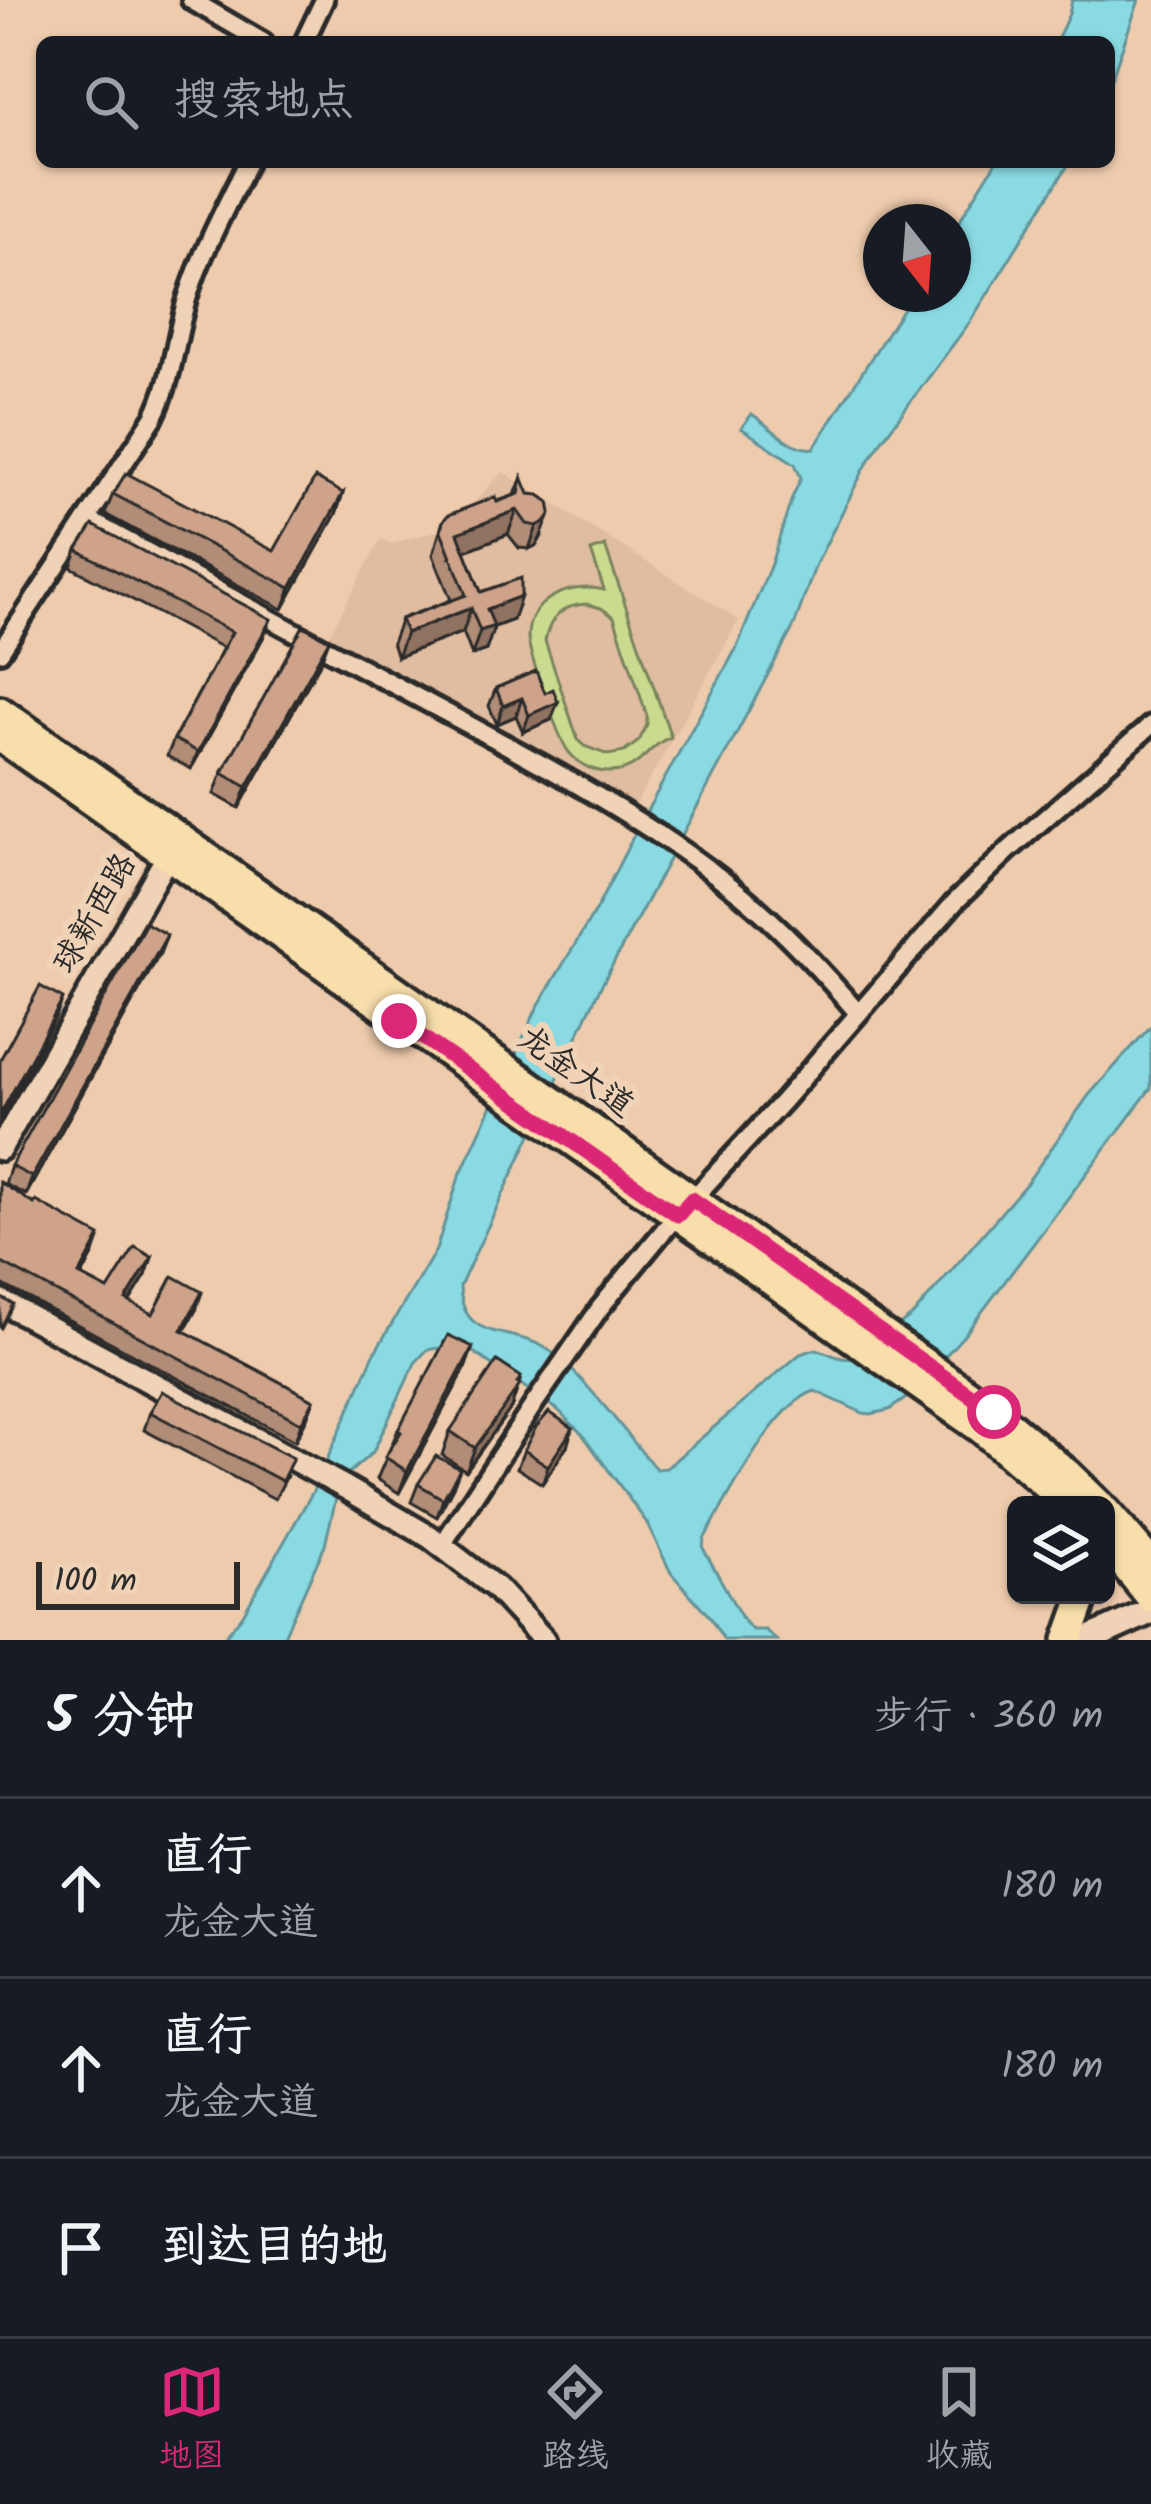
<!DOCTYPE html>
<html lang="zh">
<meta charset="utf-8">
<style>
body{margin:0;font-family:Kalam,"LXGW WenKai TC",sans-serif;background:#242831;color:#f1f3f6}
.controls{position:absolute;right:36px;bottom:36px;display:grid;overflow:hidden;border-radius:18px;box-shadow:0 3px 9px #0004}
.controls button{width:108px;height:108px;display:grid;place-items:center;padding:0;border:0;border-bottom:3px solid #363941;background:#171b24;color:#f1f3f6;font:60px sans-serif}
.compass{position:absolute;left:863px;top:204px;width:108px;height:108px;border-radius:50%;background:#171b24;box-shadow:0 3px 9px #0004;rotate:163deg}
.scale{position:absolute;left:36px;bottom:30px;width:204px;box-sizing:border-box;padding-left:12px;border:6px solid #2b2b2b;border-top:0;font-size:33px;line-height:42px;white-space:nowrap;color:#2b2b2b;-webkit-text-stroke:9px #f0d3b6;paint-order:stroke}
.stop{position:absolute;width:36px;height:36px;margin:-27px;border:9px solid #db2777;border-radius:50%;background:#fff}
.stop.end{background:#db2777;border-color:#fff;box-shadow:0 3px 12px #0008}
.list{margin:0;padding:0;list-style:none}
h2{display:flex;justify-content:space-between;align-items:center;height:156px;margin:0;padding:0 48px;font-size:51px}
h2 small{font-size:39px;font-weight:400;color:#9ea1a6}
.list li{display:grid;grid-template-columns:78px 1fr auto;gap:36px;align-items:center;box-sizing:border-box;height:180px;padding:0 48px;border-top:3px solid #363941}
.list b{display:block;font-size:45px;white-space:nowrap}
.list p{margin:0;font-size:39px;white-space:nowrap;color:#9ea1a6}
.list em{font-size:39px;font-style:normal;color:#9ea1a6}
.icon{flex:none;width:66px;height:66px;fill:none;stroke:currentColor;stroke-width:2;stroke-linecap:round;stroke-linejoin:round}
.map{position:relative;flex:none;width:1151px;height:1640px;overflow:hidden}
.search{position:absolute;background:#171b24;box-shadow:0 3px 9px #0004;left:36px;right:36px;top:36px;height:132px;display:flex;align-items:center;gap:30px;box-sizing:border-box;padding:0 42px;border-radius:18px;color:#9ea1a6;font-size:45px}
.sheet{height:696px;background:#171b24}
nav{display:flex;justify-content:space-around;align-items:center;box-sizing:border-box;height:168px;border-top:3px solid #363941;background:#171b24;font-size:33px;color:#9ea1a6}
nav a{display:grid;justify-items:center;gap:6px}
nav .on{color:#db2777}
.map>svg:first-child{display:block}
.built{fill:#e0bca0}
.green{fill:#cadb8f;stroke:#7a835d;stroke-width:3;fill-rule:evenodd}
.water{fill:#89dae2;stroke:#639499;stroke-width:3}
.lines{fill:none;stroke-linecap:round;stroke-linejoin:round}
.minor-casing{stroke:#2b2b2b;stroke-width:26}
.tertiary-casing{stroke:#2b2b2b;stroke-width:30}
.secondary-casing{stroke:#2b2b2b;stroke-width:33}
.primary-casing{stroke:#2b2b2b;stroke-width:36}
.minor{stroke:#f0d3b6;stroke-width:16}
.tertiary{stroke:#f0d3b6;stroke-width:21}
.secondary{stroke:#f0d3b6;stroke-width:24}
.primary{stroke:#f8deab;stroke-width:27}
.wall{fill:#b18c77;stroke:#2b2b2b;stroke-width:3}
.shaded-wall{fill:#907261;stroke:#2b2b2b;stroke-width:3}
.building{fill:#cea38a;stroke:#2b2b2b;stroke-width:3}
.route{stroke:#db2777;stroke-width:15}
.labels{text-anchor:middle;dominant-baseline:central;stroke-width:12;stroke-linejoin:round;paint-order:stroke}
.street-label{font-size:33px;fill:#2b2b2b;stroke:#f0d3b6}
</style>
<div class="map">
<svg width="1151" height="1640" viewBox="0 0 1151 1640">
<rect width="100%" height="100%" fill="#eecbad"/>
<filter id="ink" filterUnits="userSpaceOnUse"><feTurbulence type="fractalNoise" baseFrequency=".00833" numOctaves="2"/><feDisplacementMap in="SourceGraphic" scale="24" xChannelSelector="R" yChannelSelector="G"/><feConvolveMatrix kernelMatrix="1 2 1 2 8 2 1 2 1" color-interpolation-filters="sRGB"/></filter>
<g filter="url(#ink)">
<path class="built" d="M503 472 739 620 634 807 327 639 381 539 391 544 450 527Z"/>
<path class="green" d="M605 546 671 737C646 746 641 773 608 772 593 772 578 764 568 751 559 739 528 652 528 637 528 598 572 582 604 590L591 551ZM586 604 601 608 614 617 647 716V725L639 741 624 752 608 755 584 746 578 740 545 641C549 618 563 605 586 604Z"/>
<path class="water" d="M1072 0H1139L1109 85V42H1056L1069 14Z
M996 162H1070L970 322 882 440 864 469 816 564 794 626 598 992 460 1286C462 1342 507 1327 542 1346 575 1363 629 1438 656 1469L666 1468 800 1354 816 1349C831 1353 841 1362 857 1357L913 1315 1026 1184 1089 1095 1151 1026V1088L966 1333 909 1396 889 1410 871 1414 863 1413 815 1391C772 1405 728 1499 704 1539L703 1548 743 1620 752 1630H765L776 1640H724L709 1616 671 1573 647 1523 583 1435 558 1410 466 1347 458 1352 438 1348 427 1350 415 1363 373 1452 350 1472 336 1498 325 1545 282 1640H222L242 1616 312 1493 375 1352 436 1250 459 1177 537 1008 598 906 637 829 737 647 771 564 792 498 801 478 795 464 741 428 752 414C769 426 793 452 814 448L912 294H953V231Z"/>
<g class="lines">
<g class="minor-casing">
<path id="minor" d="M191 0 263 42
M304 42 324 0
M87 519C191 576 295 633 400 688 517 751 640 812 743 896 785 931 822 971 858 1013
M0 652 154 417C173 379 175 339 187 299 202 251 226 207 248 162
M442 1545 534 1404 600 1308 665 1229 783 1101 955 902 1008 851 1151 725"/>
</g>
<g class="tertiary-casing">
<path id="tertiary" d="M0 1149 175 843
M0 1301 346 1488 430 1537 496 1588 544 1640"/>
</g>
<g class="secondary-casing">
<path id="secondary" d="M1087 1640 1151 1611"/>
</g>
<g class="primary-casing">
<path id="primary" d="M0 711 994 1412 1067 1473 1100 1505
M0 737 981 1429 1069 1505
M1106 1511 1151 1563
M1106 1543 1151 1598
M1068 1640 1084 1595"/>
</g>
<use href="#minor" class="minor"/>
<use href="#tertiary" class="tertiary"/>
<use href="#secondary" class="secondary"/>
<use href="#primary" class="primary"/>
</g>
<path class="wall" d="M522 477 542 536 537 545 529 549 519 548 508 534 465 551 481 592 521 596 513 620 494 627 486 650 472 655 463 632 397 657 392 643 401 619 451 600 433 555 443 521 515 495Z
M343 493 336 514 283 609 105 514 113 494 274 551Z
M77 550 264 636 191 769 167 756 174 739 223 648 71 567Z
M321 661 239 808 214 794 222 773Z
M536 671 551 720 523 732 516 716 497 724 489 706 496 688Z
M167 935 160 953 26 1195 5 1184 11 1166Z
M0 1182 94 1253 82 1276 108 1290 152 1257 146 1275 129 1302 153 1314 196 1310 184 1331 314 1400 307 1418 295 1441 0 1283Z
M465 1369 399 1493 377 1479 398 1430Z
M519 1384 511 1408 466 1471 442 1455 450 1431Z
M150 1412 287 1476 275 1499 144 1430Z
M567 1446 542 1484 517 1468 524 1450Z
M418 1484 453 1487 437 1517 411 1502Z"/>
<path class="shaded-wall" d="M343 493 336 514 283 609 291 588Z
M517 510 508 534 450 557 458 533Z
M551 513 537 545 529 549 537 526Z
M521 596 513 620 494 627 486 650 472 655 487 609Z
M471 608 463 632 397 657 406 633Z
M271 619 264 636 191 769 198 752Z
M329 640 321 661 239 808 247 787Z
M522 698 516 716 497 724 503 706Z
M558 702 551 720 523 732 529 715Z
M167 935 160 953 26 1195 32 1177Z
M63 999 56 1017 0 1121V1115Z
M100 1236 94 1253 73 1292 79 1275Z
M152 1257 146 1275 120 1317 126 1300Z
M202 1292 196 1310 175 1347 182 1330Z
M473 1347 465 1369 399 1493 407 1471Z
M521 1377 511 1408 466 1471 475 1448Z
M314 1400 307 1418 295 1441 301 1423Z
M573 1428 567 1446 542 1484 548 1466Z
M460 1469 453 1487 437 1517 443 1499Z"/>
<path class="building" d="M126 473 274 551 315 478 343 493 291 588 113 494Z
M522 477 529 494 539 495 549 502 551 513 546 521 537 526 527 524 517 510 458 533 481 592 521 578V596L487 609 494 626 480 631 471 608 406 633 401 619 466 595 441 531 443 521 448 515 495 497 497 502 519 494Z
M93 525 271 619 198 752 174 739 232 632 77 550Z
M303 626 329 640 247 787 222 773Z
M536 671 545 693 553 689 558 702 529 715 522 698 503 706 496 688Z
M146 923 167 935 32 1177 11 1166Z
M40 986 63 999 0 1115V1060Z
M0 1182 34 1204 36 1201 100 1236 79 1275 108 1290 135 1247 152 1257 126 1300 153 1314 173 1276 202 1292 182 1330 314 1400 301 1423 0 1262Z
M0 1297 13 1304 1 1328 0 1327Z
M448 1335 473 1347 407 1471 385 1457 401 1432 398 1430Z
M497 1361 521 1377 517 1383 520 1385 475 1448 450 1431Z
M162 1391 293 1458 282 1481 150 1412Z
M549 1412 573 1428 548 1466 524 1450 536 1427Z
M436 1456 460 1469 443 1499 418 1484Z"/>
</g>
<g class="lines" filter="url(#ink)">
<path class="route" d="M399 1021 678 1215 692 1199 994 1412"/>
</g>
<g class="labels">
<g class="street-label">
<text transform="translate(96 914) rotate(-60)">球新西路</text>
<text transform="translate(575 1073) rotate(35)">龙金大道</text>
</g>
</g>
</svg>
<div class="controls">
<button><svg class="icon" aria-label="layers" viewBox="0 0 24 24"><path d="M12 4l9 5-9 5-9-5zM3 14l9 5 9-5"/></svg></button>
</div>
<svg class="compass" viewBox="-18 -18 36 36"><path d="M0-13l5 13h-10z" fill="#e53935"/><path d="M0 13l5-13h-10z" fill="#9ea1a6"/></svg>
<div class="scale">100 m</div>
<div class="stop" style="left:994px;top:1412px"></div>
<div class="stop end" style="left:399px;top:1021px"></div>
<div class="search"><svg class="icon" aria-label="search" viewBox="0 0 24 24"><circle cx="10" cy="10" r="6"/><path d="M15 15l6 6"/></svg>搜索地点</div>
</div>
<section class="sheet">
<h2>5 分钟<small>步行 · 360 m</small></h2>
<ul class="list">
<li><svg class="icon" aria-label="ahead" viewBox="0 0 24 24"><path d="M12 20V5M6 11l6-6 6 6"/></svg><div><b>直行</b><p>龙金大道</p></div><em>180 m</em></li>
<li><svg class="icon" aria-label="ahead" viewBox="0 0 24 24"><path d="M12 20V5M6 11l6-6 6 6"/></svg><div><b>直行</b><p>龙金大道</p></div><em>180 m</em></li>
<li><svg class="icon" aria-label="arrive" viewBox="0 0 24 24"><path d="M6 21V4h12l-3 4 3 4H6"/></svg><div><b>到达目的地</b></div></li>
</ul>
</section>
<nav>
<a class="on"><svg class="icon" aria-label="map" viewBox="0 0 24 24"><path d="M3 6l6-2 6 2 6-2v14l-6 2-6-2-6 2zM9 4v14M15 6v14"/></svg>地图</a>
<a><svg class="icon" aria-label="directions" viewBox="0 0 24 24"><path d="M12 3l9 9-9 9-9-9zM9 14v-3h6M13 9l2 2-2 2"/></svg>路线</a>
<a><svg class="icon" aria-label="saved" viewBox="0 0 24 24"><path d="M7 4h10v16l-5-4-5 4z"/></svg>收藏</a>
</nav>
